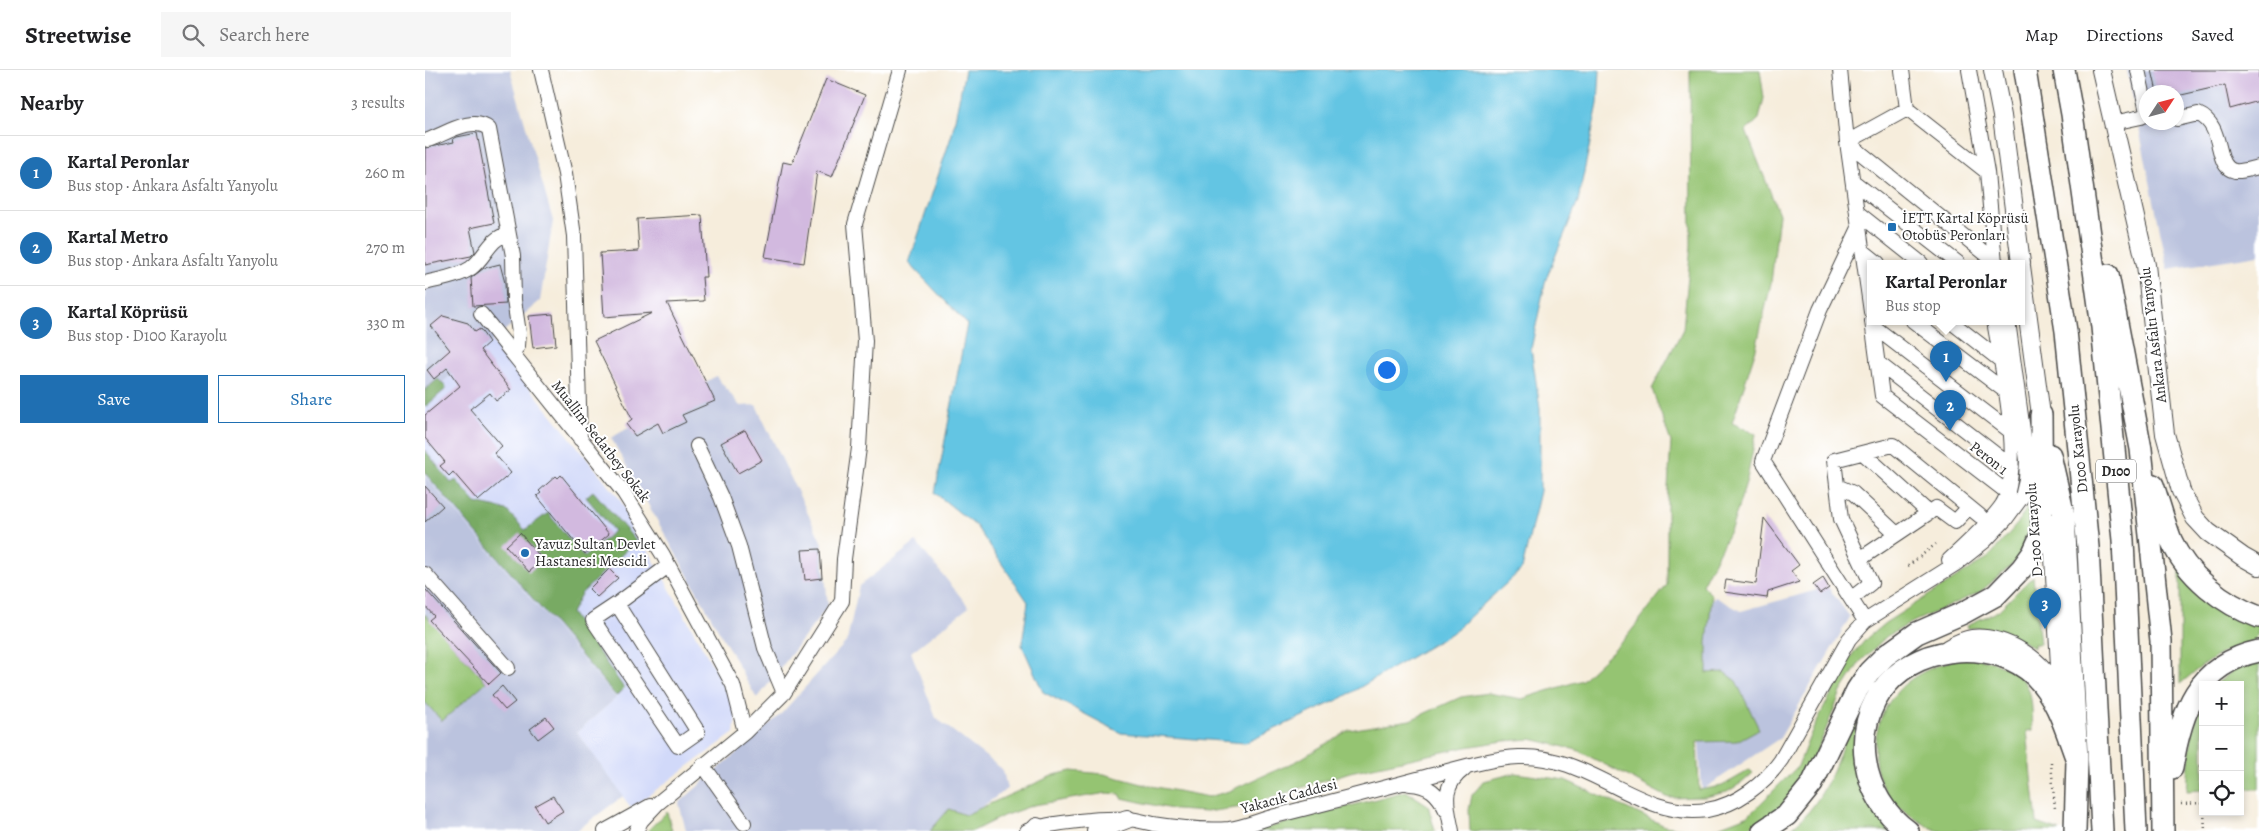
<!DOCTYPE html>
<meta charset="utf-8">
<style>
body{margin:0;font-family:Alegreya,serif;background:#f6f6f6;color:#202124}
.controls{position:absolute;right:15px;bottom:15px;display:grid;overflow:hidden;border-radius:0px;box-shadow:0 2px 8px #0003}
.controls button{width:45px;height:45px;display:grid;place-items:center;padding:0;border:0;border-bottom:1px solid #e0e0e0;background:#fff;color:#202124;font:25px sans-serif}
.compass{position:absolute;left:1714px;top:15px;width:45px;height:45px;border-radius:50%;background:#fff;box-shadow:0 2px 8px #0003;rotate:54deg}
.you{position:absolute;left:961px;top:299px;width:18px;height:18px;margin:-12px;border:4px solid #fff;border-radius:50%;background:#1a73e8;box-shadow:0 0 0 8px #1a73e833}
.badge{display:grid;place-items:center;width:32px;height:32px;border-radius:50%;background:#1f6fb2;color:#fff;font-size:16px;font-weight:700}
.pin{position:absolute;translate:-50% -41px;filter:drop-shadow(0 1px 2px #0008)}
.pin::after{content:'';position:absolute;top:26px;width:18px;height:15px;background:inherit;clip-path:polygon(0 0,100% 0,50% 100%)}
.popup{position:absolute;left:1442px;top:190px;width:158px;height:65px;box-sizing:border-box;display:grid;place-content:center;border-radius:0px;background:#fff;filter:drop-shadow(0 1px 4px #0005);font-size:16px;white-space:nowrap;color:#757577}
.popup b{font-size:19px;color:#202124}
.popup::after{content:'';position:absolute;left:50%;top:100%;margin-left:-10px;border:10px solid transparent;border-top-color:#fff}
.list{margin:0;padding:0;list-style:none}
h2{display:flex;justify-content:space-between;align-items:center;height:65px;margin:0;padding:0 20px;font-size:21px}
h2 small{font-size:16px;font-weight:400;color:#757577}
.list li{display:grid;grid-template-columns:32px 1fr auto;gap:15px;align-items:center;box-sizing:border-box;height:75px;padding:0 20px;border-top:1px solid #e0e0e0}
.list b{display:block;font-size:19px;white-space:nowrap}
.list p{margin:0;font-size:16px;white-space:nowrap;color:#757577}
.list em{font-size:16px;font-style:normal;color:#757577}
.actions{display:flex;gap:10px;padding:15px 20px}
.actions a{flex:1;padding:11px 0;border:1px solid #1f6fb2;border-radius:0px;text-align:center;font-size:18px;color:#1f6fb2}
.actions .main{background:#1f6fb2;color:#fff}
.icon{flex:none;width:28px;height:28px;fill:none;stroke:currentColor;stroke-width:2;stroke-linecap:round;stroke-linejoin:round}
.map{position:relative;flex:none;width:1834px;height:761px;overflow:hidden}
header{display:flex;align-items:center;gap:30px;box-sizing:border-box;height:70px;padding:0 25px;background:#fff;border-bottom:1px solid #e0e0e0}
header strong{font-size:24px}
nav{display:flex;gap:28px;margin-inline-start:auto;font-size:18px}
.search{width:350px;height:45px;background:#f6f6f6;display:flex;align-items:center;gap:12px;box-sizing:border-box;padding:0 18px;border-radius:0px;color:#757577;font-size:19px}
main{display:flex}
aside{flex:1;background:#fff}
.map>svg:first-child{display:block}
.built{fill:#d1d9f9}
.industrial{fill:#bbc3de;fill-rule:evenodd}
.green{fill:#95c472;stroke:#60784e}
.forest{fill:#78aa64;stroke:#526a48}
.water{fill:#64c5e3;stroke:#487887}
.building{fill:#d2b9df}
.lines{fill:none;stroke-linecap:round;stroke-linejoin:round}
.minor-casing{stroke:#494846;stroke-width:16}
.major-casing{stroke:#494846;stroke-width:20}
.highway-casing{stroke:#494846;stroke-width:24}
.path{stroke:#494846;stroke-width:2.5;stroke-dasharray:1 4;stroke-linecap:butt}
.minor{stroke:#fff;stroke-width:14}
.major{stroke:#fff;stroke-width:18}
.highway{stroke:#fff;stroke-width:21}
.poi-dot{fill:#1f6fb2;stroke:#fff;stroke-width:2}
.labels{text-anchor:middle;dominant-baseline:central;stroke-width:4;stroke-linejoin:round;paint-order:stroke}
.shield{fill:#fff;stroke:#6b6b6b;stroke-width:1}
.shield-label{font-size:14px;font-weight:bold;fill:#2b2b2b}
.poi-label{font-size:15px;fill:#2b2b2b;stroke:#fff;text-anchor:start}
.street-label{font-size:15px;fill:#2b2b2b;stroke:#fff}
</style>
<header>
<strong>Streetwise</strong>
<div class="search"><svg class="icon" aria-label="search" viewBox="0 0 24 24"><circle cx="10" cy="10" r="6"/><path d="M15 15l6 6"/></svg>Search here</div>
<nav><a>Map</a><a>Directions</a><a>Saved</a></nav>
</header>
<main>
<aside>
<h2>Nearby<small>3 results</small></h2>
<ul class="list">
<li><span class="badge">1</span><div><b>Kartal Peronlar</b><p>Bus stop · Ankara Asfaltı Yanyolu</p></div><em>260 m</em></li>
<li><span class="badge">2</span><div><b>Kartal Metro</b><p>Bus stop · Ankara Asfaltı Yanyolu</p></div><em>270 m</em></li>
<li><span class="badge">3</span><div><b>Kartal Köprüsü</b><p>Bus stop · D100 Karayolu</p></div><em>330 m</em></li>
</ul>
<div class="actions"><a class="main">Save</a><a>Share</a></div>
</aside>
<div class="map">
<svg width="1834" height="761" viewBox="0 0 1834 761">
<rect width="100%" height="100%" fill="#fff"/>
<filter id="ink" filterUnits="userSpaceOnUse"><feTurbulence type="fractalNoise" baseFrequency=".02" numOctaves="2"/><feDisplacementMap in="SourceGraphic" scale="10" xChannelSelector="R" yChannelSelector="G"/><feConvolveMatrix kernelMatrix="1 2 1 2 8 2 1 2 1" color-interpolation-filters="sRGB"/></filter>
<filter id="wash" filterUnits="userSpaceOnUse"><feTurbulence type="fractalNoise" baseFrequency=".0096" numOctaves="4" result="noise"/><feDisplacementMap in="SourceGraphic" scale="20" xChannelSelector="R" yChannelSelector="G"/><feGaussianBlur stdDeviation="1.12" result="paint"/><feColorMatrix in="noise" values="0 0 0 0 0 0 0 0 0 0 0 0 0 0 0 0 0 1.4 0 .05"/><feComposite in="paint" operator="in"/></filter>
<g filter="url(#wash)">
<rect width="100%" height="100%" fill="#f6eddc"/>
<path class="built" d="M67 271 194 428 312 639 309 663 206 738 152 662 191 628 0 406V327Z"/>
<path class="industrial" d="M0 0H85L128 151 115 231 0 327Z
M1702 0H1834V185L1743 199ZM1722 22H1752V52H1722Z
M291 306 315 336 331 335 397 473 403 536 332 629 186 368Z
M0 406 191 628 152 662 198 726 151 761H0Z
M491 472 544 537 486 582 511 648 578 700 582 719 523 761H261L254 733 356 644 422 571 434 516Z
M1403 517 1425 547 1355 668 1277 720 1266 553 1290 527 1316 541Z"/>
<path class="green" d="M1265 0H1335L1339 28 1334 49 1321 61 1354 144 1346 213 1331 279 1307 353 1331 364 1322 409 1307 457 1277 515 1287 525 1282 572V603L1299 602 1311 611 1334 659 1312 671 1272 672 1274 720 1297 716 1325 700 1328 703 1318 712 1302 722 1280 727 1244 728 1152 680 1106 669 1079 671 1041 677 925 702 818 737 781 742 751 740 697 728 695 724 682 723 609 735 578 746 548 761H505L524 739 540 745 629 705 646 701 679 704 721 715 784 727 804 721 872 691 924 660 985 650 1036 627 1063 623 1097 629 1157 610 1199 570 1242 515V433L1246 372 1227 319 1258 259 1266 175Z
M1606 430 1610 432 1608 453 1594 485 1595 488 1555 522 1490 551 1462 566 1435 592 1416 622 1379 713 1356 737 1319 761H1045L1044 740 1047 725 1059 711 1090 703 1140 710 1240 756 1269 760 1288 759 1324 745 1373 696 1386 663 1424 589 1442 568 1460 553 1564 487 1593 453Z
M1755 496 1834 555 1831 571C1797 579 1781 592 1755 614Z
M1608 506 1615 574H1609V578C1589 565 1567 557 1543 558L1542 555 1573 541Z
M0 544 61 612 17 651 0 632Z
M1539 586C1560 589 1598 597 1604 621 1608 633 1607 648 1608 660L1602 661 1612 753 1635 761H1513C1498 755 1470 737 1461 722 1442 692 1448 648 1472 622 1489 602 1514 595 1539 586Z
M1834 591V719H1815V615H1790L1810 599Z
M1778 634V720L1762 721C1764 695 1764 656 1778 634Z
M1423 655 1431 656 1432 689 1471 761H1362C1396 739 1414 692 1423 655Z
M981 721 1003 735 1010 761H831Z
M242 742 247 761H222Z"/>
<path class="forest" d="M13 309 22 318 0 337V320Z
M0 380 26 413 31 410 51 433 81 440 100 460 123 443 159 487 189 461 161 427 168 421 211 471 156 524 146 543 199 618 191 626 0 403Z"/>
<path class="water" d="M540 0H1175L1173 34 1153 131 1121 209 1106 279 1115 338V421L1097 499 1027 563 917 628 820 673 696 663 618 622 597 575 603 532 551 456 510 423 542 254 484 193 527 64Z"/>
<g id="blocks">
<path class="building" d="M1727 0H1834V31L1805 39 1800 15 1752 26V22H1732Z
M401 9 440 25 407 107 392 101 379 193 340 187 358 92 367 94Z
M52 63 69 153 45 158 50 182 46 186 0 195V78L29 72 28 69 32 67Z
M277 145 281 207H277L279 231 242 233 290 331 257 345 261 352 238 363 233 353 210 366 201 354 207 349 169 271 227 243 179 247 175 183 214 181 212 149Z
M75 194 80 213 81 234 48 236 46 208 59 198Z
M128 244 131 275 108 278 104 246Z
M18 246 43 253 50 262 55 259 64 272 55 280 86 320 71 331 65 323 45 339 77 376 69 383 86 403 53 431 28 402 24 406 15 396 20 392 0 368V345L35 316 22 298 9 309 2 300 25 280 6 256Z
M320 360 337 390 313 403 296 373Z
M136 405 184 464 160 484 112 426 116 423 114 421 131 406 133 408Z
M0 416 18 436 0 452Z
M1339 448 1374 495 1366 501 1374 512 1343 522 1342 528 1299 522 1301 510 1331 514Z
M95 463 118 490 104 502 81 476Z
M395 479 397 508 380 510 377 480Z
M184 499 193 508 172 527 164 519Z
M1398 508 1404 518 1395 524 1388 515Z
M0 519 76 603 64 614 4 550 9 546 0 536Z
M77 616 90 632 80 640 67 625Z
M121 647 129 657 113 669 105 659Z
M128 726 138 741 120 752 110 736Z"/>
</g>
</g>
<g filter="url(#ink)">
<use href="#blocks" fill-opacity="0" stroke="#494846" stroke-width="1"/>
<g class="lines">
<g class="minor-casing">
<path id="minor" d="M116 0 140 104 149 166 155 369
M1415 0 1422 72 1446 242
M1477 0 1482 39
M1544 0 1562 102 1570 193
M1713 0 1722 42
M1752 49 1773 44C1801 56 1788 97 1810 101 1818 102 1827 98 1834 97
M1688 53 1716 47 1722 44
M3 70C20 64 48 45 64 59L88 186 89 230 94 263 93 276 87 283
M1422 72 1572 193
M1422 72 1482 39 1562 102
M1429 112 1533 193
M1433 143 1496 193
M1435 156 1395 240 1338 391 1440 551
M1438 181 1453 193
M0 213C15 209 33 207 46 198 61 187 64 168 83 164
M56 244 199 423 238 485 308 615 320 662
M1447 251 1457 326 1583 423
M1488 251 1580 321
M1525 251 1575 290
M1448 256 1585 361
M1452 292 1587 397
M272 376 296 427 314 476 340 578 359 623
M1438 383 1504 443
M1412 416 1428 423 1472 464
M1625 451 1633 596 1641 636
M1435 489 1511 438 1530 452 1544 437
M1524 490C1542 473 1563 455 1577 435 1600 400 1576 293 1569 251
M0 504 83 598
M1427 528 1446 513 1416 449 1409 390 1468 375 1555 446
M192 534 168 550 253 676 273 662 192 534 243 496
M1522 577C1529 573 1539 568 1547 567 1579 563 1625 591 1633 622
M278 695 319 753
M985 714C1004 715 1013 723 1021 740
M180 761 225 736
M211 761 216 751 233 733 320 662 359 623 417 531 419 489 434 378 440 271 430 154 475 0
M602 761C626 752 676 748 701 749 710 749 720 752 728 754 753 758 778 761 804 759 820 757 837 749 854 745 902 733 951 720 1000 707 1029 700 1064 688 1094 687 1166 684 1214 750 1282 740 1312 735 1339 714 1356 690L1424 569 1440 551 1532 493 1560 471 1580 450 1597 427 1601 410 1602 390 1583 251
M1027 761C1022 735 1015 717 1039 699"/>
</g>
<g class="major-casing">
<path id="major" d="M1568 0 1577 46 1596 193
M1676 0 1721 195 1740 364 1756 421 1770 448 1783 462 1818 487 1834 496
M1596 196 1616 345
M612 757 618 761
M671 761 702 749"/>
</g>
<g class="highway-casing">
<path id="highway" d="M1600 0 1641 261 1663 477 1677 761
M1639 0 1647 44 1677 257 1698 470 1711 761
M1683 205 1716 379 1736 571 1738 761
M1625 385 1639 446 1652 690 1650 761
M1728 415C1734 433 1739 452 1746 470 1762 506 1798 534 1834 547
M1747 698C1756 642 1772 594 1834 581
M1338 761 1362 745 1387 714 1432 620 1444 602 1460 586 1492 563 1538 543 1571 525 1597 498 1608 483 1617 463 1616 345
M1483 761C1437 729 1423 658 1462 614 1497 573 1571 569 1610 606 1633 629 1641 661 1652 690"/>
</g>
<path class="path" d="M1483 496 1511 474
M1626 692 1630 739
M1774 696H1778
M1756 734 1778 733
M1779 742 1780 761"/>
<use href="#minor" class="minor"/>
<use href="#major" class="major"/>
<use href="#highway" class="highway"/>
</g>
</g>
<g class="poi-dot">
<rect x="1462" y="152" width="10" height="10" rx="2.5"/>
<circle cx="100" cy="483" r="5"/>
</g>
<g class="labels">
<rect class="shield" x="1671" y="389.5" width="40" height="23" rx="4"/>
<g class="shield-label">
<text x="1691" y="401">D100</text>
</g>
<g class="poi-label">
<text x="1477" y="148">İETT Kartal Köprüsü<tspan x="1477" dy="17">Otobüs Peronları</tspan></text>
<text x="110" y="474">Yavuz Sultan Devlet<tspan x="110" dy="17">Hastanesi Mescidi</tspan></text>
</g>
<g class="street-label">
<text transform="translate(1728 265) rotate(-97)">Ankara Asfaltı Yanyolu</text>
<text transform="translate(176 371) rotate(52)">Muallim Sedatbey Sokak</text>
<text transform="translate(1653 379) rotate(-96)">D100 Karayolu</text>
<text transform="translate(1564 388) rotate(38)">Peron 1</text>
<text transform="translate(1609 460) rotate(-94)">D-100 Karayolu</text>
<text transform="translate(864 726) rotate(-15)">Yakacık Caddesi</text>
</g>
</g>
</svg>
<div class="controls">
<button>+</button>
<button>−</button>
<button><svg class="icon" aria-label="locate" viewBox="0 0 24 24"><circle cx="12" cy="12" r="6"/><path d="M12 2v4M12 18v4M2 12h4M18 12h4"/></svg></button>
</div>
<svg class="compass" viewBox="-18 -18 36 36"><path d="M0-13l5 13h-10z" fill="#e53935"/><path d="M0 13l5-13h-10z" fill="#757577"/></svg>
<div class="you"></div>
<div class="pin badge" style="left:1521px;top:312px">1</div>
<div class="popup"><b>Kartal Peronlar</b>Bus stop</div>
<div class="pin badge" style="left:1525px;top:361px">2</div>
<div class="pin badge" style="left:1620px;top:559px">3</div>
</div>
</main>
